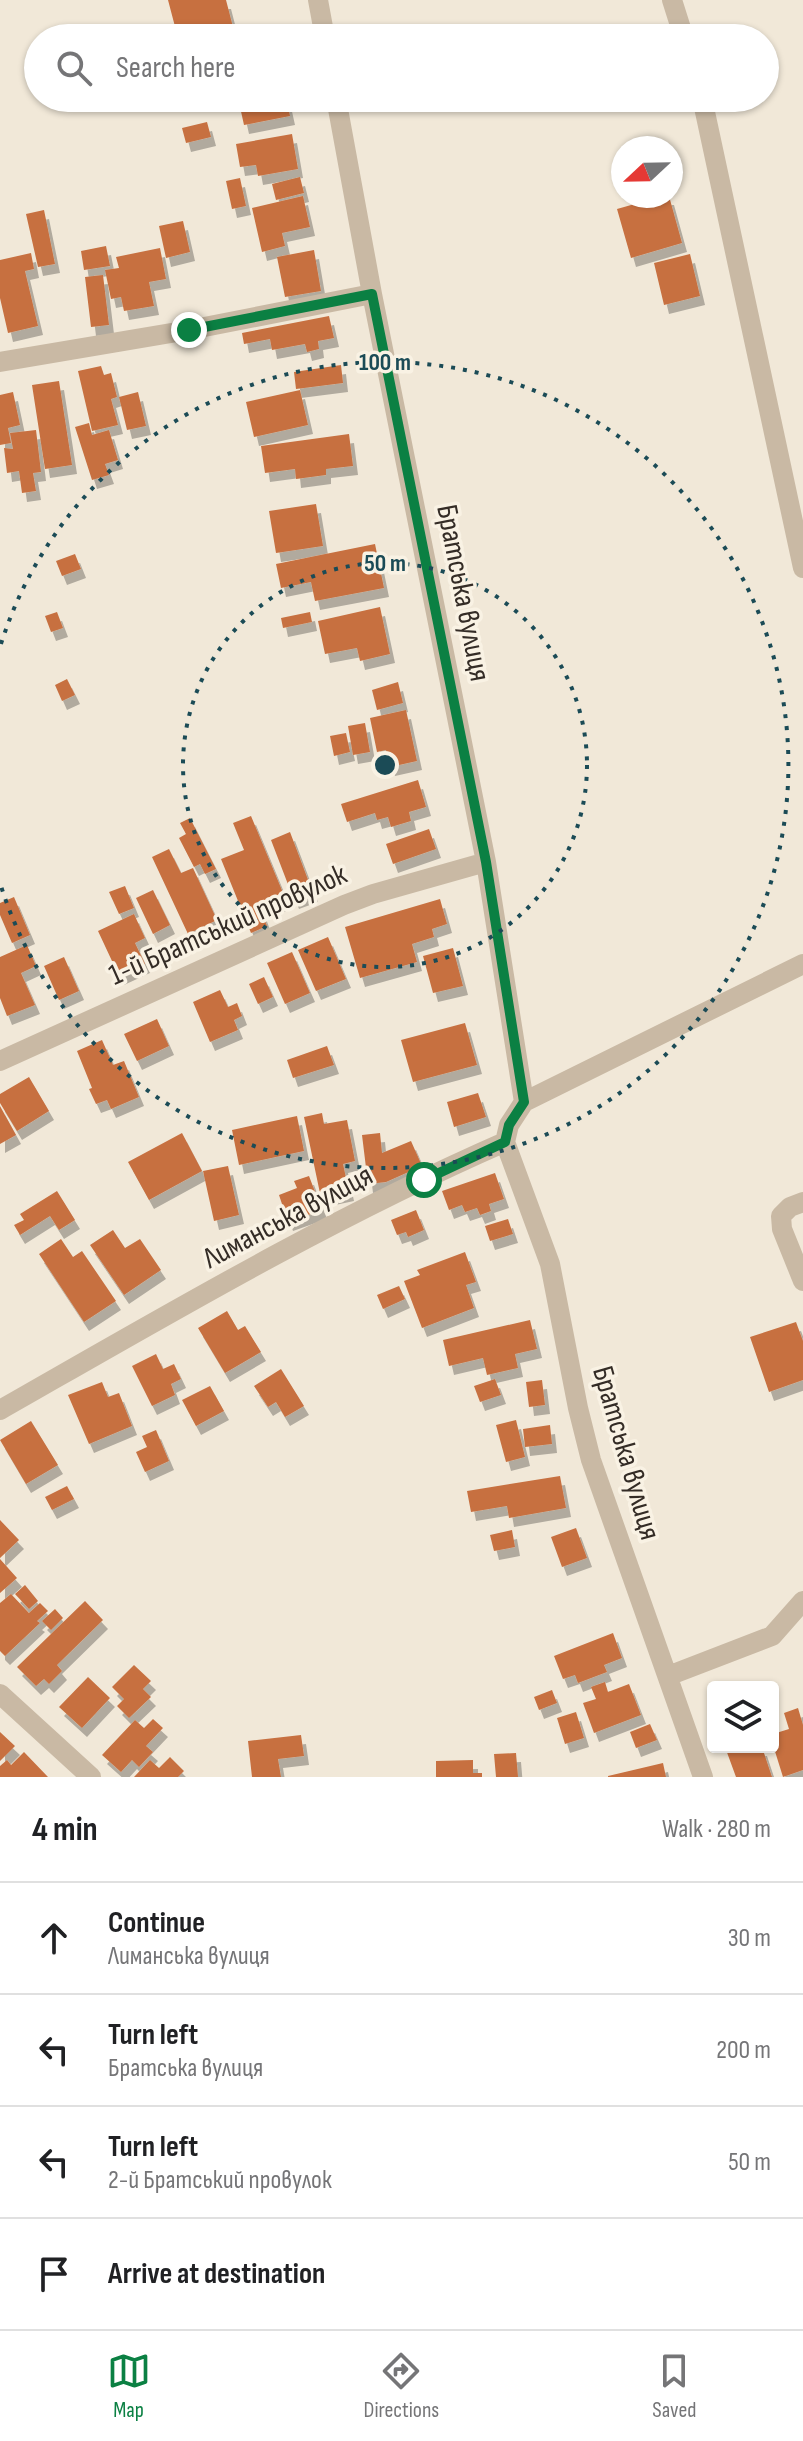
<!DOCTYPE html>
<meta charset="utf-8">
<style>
body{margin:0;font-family:"Sofia Sans Condensed",sans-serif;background:#f2f2f2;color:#202124}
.controls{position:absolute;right:24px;bottom:24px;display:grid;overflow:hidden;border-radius:8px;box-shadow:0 2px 6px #0004}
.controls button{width:72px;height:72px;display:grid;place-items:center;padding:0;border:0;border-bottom:2px solid #e0e0e0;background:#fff;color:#202124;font:40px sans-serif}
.compass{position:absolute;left:611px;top:136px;width:72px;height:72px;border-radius:50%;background:#fff;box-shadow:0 2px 6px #0004;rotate:248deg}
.stop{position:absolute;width:24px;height:24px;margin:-18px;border:6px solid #0b8043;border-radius:50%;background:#fff}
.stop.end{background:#0b8043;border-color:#fff;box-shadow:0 2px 8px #0008}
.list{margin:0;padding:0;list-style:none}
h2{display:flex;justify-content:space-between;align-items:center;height:104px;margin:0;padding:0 32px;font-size:34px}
h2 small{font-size:26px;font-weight:400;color:#757577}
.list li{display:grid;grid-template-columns:52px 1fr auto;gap:24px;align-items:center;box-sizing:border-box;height:112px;padding:0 32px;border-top:2px solid #e0e0e0}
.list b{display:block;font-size:30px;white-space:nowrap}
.list p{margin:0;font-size:26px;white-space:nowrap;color:#757577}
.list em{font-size:26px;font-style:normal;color:#757577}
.icon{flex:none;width:44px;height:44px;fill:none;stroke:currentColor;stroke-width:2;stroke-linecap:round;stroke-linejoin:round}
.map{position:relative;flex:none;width:803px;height:1777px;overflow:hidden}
.search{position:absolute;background:#fff;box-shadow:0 2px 6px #0004;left:24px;right:24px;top:24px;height:88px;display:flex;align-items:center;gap:20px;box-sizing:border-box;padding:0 28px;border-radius:44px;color:#757577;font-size:30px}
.sheet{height:552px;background:#fff}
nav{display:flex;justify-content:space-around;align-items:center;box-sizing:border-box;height:112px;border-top:2px solid #e0e0e0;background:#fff;font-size:22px;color:#757577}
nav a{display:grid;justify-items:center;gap:4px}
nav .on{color:#0b8043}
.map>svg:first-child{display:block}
.building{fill:#c77040;filter:url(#shadow)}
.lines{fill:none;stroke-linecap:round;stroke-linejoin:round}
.minor{stroke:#c9b9a4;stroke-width:20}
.route{stroke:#0b8043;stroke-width:10}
.ring{fill:none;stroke:#1b4b56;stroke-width:4;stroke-dasharray:4 8}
.labels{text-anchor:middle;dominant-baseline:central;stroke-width:7;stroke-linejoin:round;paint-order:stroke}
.street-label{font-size:30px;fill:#342c26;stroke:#f9f2e4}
.centre{fill:#1b4b56;stroke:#f9f2e4;stroke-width:4}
.ring-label{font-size:24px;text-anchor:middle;font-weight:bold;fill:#1b4b56;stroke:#f9f2e4;stroke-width:7;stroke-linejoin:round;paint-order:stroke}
</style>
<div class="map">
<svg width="803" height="1777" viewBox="0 0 803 1777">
<defs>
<filter id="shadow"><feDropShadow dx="5" dy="9" stdDeviation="0" flood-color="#0004"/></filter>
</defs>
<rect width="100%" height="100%" fill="#f1e8d8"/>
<path class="building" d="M168 0H226L233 27 193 38H178Z
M270 27 273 38H226V37Z
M238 98H286L290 116 244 125Z
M207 122 211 137 186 143 182 128Z
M292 134 298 169 258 176 256 165 240 167 236 144Z
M300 177 304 193 276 200 272 184Z
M240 178 246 206 232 209 226 181Z
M303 196 310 227 282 233 285 246 262 252 252 208Z
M663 196H669L682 243 631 258 617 209Z
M44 210 55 264 38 267 26 214Z
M183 221 190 252 166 258 159 226Z
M106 246 110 266 84 270 81 251Z
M160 248 166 279 149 282 154 306 124 311 121 297 111 299 105 270 119 268 116 257Z
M314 250 321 291 285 297 277 257Z
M31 253 34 269 25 271 38 326 8 333 0 298V260Z
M690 254 700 296 664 305 654 263Z
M103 275 109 325 91 327 85 277Z
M329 316 334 338 318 341 319 349 307 352 305 344 272 350 270 339 244 344 242 333Z
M341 365 343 383 296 389 294 372Z
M101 366 104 375 111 373 117 397 111 399 118 425 92 431 78 371Z
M59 381 72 465 45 469 32 385Z
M300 390 308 425 254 437 246 402Z
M13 392 20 425 8 428 11 443 0 445V395Z
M138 392 146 426 127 430 119 397Z
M89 423 92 435 109 430 118 460 105 464 109 475 92 480 75 427Z
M36 430 41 472 33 473 36 491 22 493 19 471 7 473 4 448 13 449 10 433Z
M349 434 353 466 326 469V475L296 479 295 469 265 473 261 446Z
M316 504 323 546 276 553 269 511Z
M375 544 384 588 315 601 311 582 281 588 276 564Z
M75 554 81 569 62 576 56 561Z
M380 607 390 654 360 661 357 648 325 654 318 621Z
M57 612 63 628 51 632 45 616Z
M310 612 312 622 283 628 281 618Z
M67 679 75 695 62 701 55 685Z
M398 682 403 703 377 710 372 690Z
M406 710 417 761 390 767 386 750 377 752 370 718Z
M365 723 370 752 353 755 348 726Z
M346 733 350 752 334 756 330 736Z
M418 780 426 807 409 812 411 821 391 827 388 817 377 820 375 813 347 822 341 804Z
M251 816 286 900 261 910 267 926 251 933 221 859 244 850 233 823Z
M190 818 216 869 205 874 200 864 194 867 179 838 186 834 180 823Z
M429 829 436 849 393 864 386 844Z
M290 832 313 893 294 900 271 840Z
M169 849 181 873 193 868 217 920 188 934 152 857Z
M125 886 134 908 119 914 109 892Z
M153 890 170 925 153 934 136 898Z
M14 897 30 935 12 943 0 915V903Z
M440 899 447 924 432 929 434 937 412 944 417 962 360 978 345 927Z
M134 914 145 938 135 943 145 964 119 976 98 931Z
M328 937 346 979 316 991 298 950Z
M27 945 36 966 21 973 35 1005 7 1016 0 998V957Z
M453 948 463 986 433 993 423 956Z
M292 952 310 993 285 1004 267 963Z
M64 957 79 991 59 1000 44 966Z
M264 977 273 997 258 1004 249 984Z
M220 990 228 1007 237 1003 242 1016 234 1020 238 1030 210 1042 193 1002Z
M157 1019 169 1046 137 1061 124 1034Z
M465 1023 477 1065 413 1082 401 1040Z
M102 1040 113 1065 124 1061 139 1097 111 1109 107 1100 96 1104 89 1089 92 1088 77 1051Z
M327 1046 334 1065 293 1078 287 1060Z
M29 1077 49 1111 17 1131 0 1103V1094Z
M478 1093 486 1117 454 1127 447 1102Z
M0 1106 16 1135 0 1144Z
M322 1113 324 1124 347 1120 355 1161 343 1164 349 1192 321 1198 304 1117Z
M297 1116 304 1151 239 1165 232 1130Z
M182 1133 202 1171 149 1200 128 1162Z
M380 1133 382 1153 411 1141 422 1166 386 1182 368 1184 362 1135Z
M228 1166 239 1215 214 1221 203 1171Z
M495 1173 504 1199 489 1204 491 1211 480 1215 477 1208 465 1212 462 1205 449 1210 442 1191Z
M309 1176 322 1210 288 1222 279 1195 297 1188 294 1181Z
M57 1191 75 1220 59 1230 50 1216 20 1235 14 1225 24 1220 20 1214Z
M416 1210 424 1230 408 1237 406 1232 397 1235 391 1220Z
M508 1219 513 1234 490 1241 485 1226Z
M113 1230 125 1248 140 1239 161 1270 124 1295 90 1245Z
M61 1239 73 1257 82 1251 116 1301 84 1322 39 1254Z
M465 1252 476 1282 466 1285 474 1308 422 1328 404 1281 420 1275 417 1270Z
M399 1286 405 1299 383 1309 377 1295Z
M227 1311 238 1330 245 1326 261 1352 225 1373 198 1328Z
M530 1320 537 1349 515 1354 518 1368 487 1375 483 1358 449 1366 443 1340Z
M796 1322 803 1341V1380L769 1392 750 1337Z
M156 1354 163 1369 174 1364 181 1379 171 1384 175 1395 152 1406 132 1366Z
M281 1369 304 1406 285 1417 276 1402 268 1407 254 1386Z
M495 1379 501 1395 480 1402 474 1386Z
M542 1380 545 1405 529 1407 526 1382Z
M102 1382 108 1397 119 1393 132 1426 89 1444 68 1395Z
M210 1386 224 1411 196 1426 182 1400Z
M516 1420 525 1457 506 1462 496 1425Z
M31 1421 58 1465 26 1484 0 1440Z
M550 1425 552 1444 525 1447 523 1429Z
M156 1430 169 1461 145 1472 136 1452 147 1447 142 1436Z
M560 1476 566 1508 509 1518 507 1506 471 1512 467 1491Z
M67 1486 74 1499 52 1510 45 1497Z
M0 1520 19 1540 0 1558Z
M576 1528 587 1558 562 1567 551 1537Z
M512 1530 515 1547 494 1551 490 1535Z
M0 1559 17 1578 0 1593Z
M25 1585 38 1601 29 1609 15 1594Z
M11 1594 29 1613 40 1603 48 1611 37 1621 40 1623 5 1656 0 1651V1603Z
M85 1601 103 1620 57 1665 62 1671 49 1684 44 1679 36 1686 17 1667Z
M55 1609 63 1618 51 1630 42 1621Z
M613 1633 622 1658 604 1665 607 1672 578 1683 575 1675 563 1679 554 1656Z
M134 1665 151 1681 143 1689 151 1697 129 1718 117 1706 124 1699 112 1687Z
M88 1677 110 1698 82 1728 59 1707Z
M605 1682 608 1692 629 1684 641 1715 594 1733 583 1703 596 1699 591 1687Z
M552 1690 557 1703 539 1710 534 1697Z
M798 1708 803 1725V1770L783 1777 773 1745V1734L789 1729 784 1713Z
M576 1712 584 1738 565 1744 557 1718Z
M153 1719 163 1728 146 1746 153 1752 139 1767 132 1760 121 1772 102 1755 135 1720 144 1728Z
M650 1724 657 1740 636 1748 630 1732Z
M0 1732 15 1746 0 1761Z
M301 1735 304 1756 278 1759 281 1777H252L248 1741Z
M725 1747H762L772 1777H736Z
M24 1752 48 1777H0V1766L7 1760 11 1765Z
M516 1753 518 1777H496L494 1754Z
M170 1757 184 1771 178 1777H134L150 1760 159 1768Z
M473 1760V1773H482V1777H436V1761Z
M663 1763 666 1777H608V1776Z"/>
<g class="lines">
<path class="minor" d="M318 0 325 38
M672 0 684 38
M336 98 372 294 486 862 524 1102
M702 98 803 568
M0 362 189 330 372 294
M0 1061 344 905 373 894 486 862
M505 1142 550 1264 578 1408 591 1460 703 1777
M803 1202 790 1207 781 1216 782 1229 803 1281
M0 1410C165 1316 331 1218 505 1142L509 1125 524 1102 803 964
M668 1676 772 1636 803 1601
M0 1694 91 1777"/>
</g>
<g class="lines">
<path class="route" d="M189 330 372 294 486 862 524 1102 509 1125 505 1142 424 1180"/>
</g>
<g class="ring">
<circle cx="385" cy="765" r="202"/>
<path d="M1 644A403 403 0 1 1 1 886"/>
</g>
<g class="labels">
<g class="street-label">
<text transform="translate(463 593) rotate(79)">Братська вулиця</text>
<text transform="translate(228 925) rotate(-24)">1-й Братський провулок</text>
<text transform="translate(288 1217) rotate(-28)">Лиманська вулиця</text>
<text transform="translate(626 1453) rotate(74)">Братська вулиця</text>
</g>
</g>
<circle cx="385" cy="765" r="12" class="centre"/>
<g class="ring-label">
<text x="385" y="370">100 m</text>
<text x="385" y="571">50 m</text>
</g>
</svg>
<div class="controls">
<button><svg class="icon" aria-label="layers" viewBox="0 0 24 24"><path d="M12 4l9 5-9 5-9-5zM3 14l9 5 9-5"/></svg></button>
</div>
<svg class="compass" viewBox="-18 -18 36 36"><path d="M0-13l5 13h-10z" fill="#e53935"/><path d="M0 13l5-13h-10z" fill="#757577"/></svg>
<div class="stop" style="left:424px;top:1180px"></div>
<div class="stop end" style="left:189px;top:330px"></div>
<div class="search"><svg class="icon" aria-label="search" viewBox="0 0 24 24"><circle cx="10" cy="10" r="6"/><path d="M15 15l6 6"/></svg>Search here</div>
</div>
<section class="sheet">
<h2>4 min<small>Walk · 280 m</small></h2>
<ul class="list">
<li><svg class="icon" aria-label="ahead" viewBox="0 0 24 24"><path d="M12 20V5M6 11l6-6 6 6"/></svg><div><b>Continue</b><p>Лиманська вулиця</p></div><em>30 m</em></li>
<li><svg class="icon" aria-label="left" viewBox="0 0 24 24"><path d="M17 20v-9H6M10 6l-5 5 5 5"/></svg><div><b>Turn left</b><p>Братська вулиця</p></div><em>200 m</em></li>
<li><svg class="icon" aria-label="left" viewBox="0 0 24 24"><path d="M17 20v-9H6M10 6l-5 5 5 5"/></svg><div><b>Turn left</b><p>2-й Братський провулок</p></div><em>50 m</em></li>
<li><svg class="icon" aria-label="arrive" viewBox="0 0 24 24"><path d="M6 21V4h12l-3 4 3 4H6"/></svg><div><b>Arrive at destination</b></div></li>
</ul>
</section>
<nav>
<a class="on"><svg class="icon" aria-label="map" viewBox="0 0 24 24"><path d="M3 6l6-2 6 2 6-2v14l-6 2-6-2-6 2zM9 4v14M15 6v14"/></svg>Map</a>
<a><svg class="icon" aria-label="directions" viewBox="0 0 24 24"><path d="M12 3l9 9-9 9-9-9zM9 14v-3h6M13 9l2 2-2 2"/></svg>Directions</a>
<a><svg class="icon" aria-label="saved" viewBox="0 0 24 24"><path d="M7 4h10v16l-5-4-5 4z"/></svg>Saved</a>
</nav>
